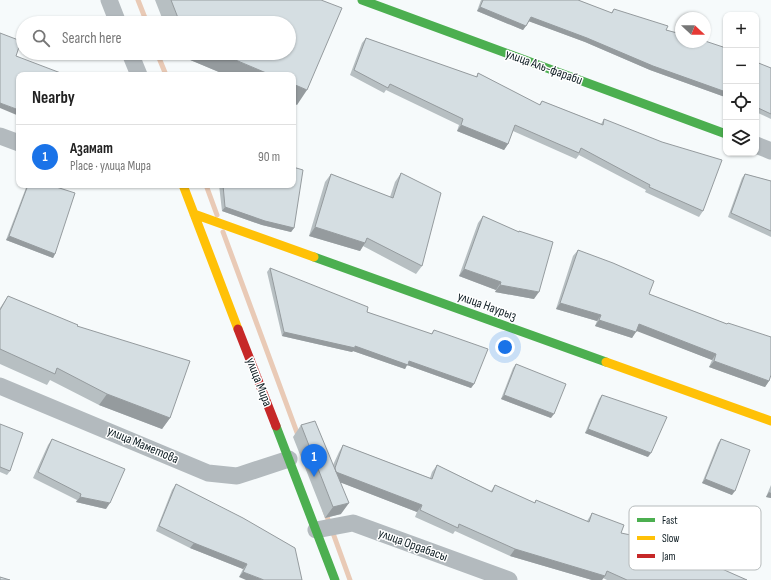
<!DOCTYPE html>
<meta charset="utf-8">
<style>
body{margin:0;font-family:"Sofia Sans Condensed",sans-serif;background:#f2f2f2;color:#222}
.controls{position:absolute;right:12px;top:12px;display:grid;overflow:hidden;border-radius:8px;box-shadow:0 1px 3px #0004}
.controls button{width:36px;height:36px;display:grid;place-items:center;padding:0;border:0;border-bottom:1px solid #e0e0e0;background:#fff;color:#222;font:20px sans-serif}
.compass{position:absolute;left:675px;top:12px;width:36px;height:36px;border-radius:50%;background:#fff;box-shadow:0 1px 3px #0004;rotate:112deg}
.you{position:absolute;left:505px;top:347px;width:14px;height:14px;margin:-10px;border:3px solid #fff;border-radius:50%;background:#1a73e8;box-shadow:0 0 0 6px #1a73e833}
.badge{display:grid;place-items:center;width:26px;height:26px;border-radius:50%;background:#1a73e8;color:#fff;font-size:13px;font-weight:700}
.pin{position:absolute;translate:-50% -33px;filter:drop-shadow(0 1px 2px #0008)}
.pin::after{content:'';position:absolute;top:21px;width:14px;height:12px;background:inherit;clip-path:polygon(0 0,100% 0,50% 100%)}
.list{margin:0;padding:0;list-style:none}
h2{display:flex;justify-content:space-between;align-items:center;height:52px;margin:0;padding:0 16px;font-size:17px}
h2 small{font-size:13px;font-weight:400;color:#767676}
.list li{display:grid;grid-template-columns:26px 1fr auto;gap:12px;align-items:center;box-sizing:border-box;height:64px;padding:0 16px;border-top:1px solid #e0e0e0}
.list b{display:block;font-size:15px;white-space:nowrap}
.list p{margin:0;font-size:13px;white-space:nowrap;color:#767676}
.list em{font-size:13px;font-style:normal;color:#767676}
.icon{flex:none;width:22px;height:22px;fill:none;stroke:currentColor;stroke-width:2;stroke-linecap:round;stroke-linejoin:round}
.map{position:relative;flex:none;width:771px;height:580px;overflow:hidden}
.search{position:absolute;background:#fff;box-shadow:0 1px 3px #0004;left:16px;top:16px;width:280px;height:44px;display:flex;align-items:center;gap:10px;box-sizing:border-box;padding:0 14px;border-radius:22px;color:#767676;font-size:15px}
.panel{position:absolute;background:#fff;box-shadow:0 1px 3px #0004;left:16px;top:72px;width:280px;height:116px;border-radius:8px}
.map>svg:first-child{display:block}
.lines{fill:none;stroke-linecap:round;stroke-linejoin:round}
.stream{stroke:#e9cab6;stroke-width:5}
.street{stroke:#b3babe;stroke-width:17}
.fast{stroke:#4caf50;stroke-width:9}
.slow{stroke:#ffc107;stroke-width:9}
.jam{stroke:#c62828;stroke-width:9}
.wall{fill:#b7bfc2}
.shaded-wall{fill:#959b9e}
.building{fill:#d5dee2;stroke:#959b9e}
.labels{text-anchor:middle;dominant-baseline:central;stroke-width:3;stroke-linejoin:round;paint-order:stroke}
.street-label{font-size:13px;fill:#0c1b21;stroke:#fff}
.key{fill:#fff;stroke:#b6bbbc;stroke-width:1}
.key-label{font-size:11px;fill:#0c1b21}
</style>
<div class="map">
<svg width="771" height="580" viewBox="0 0 771 580">
<rect width="100%" height="100%" fill="#f6fafb"/>
<g class="lines">
<path class="stream" d="M138 0 147 23
M157 53 166 75
M206 185 217 215
M223 232 299 438
M325 511 350 580"/>
<path class="street" d="M109 0 118 23
M130 53 139 75
M0 136 19 143
M756 145 771 151
M0 386 208 473 237 476 289 459
M316 530 353 523 509 580"/>
<path class="fast" d="M362 0 726 134
M314 257 606 362
M276 426 335 580"/>
<path class="slow" d="M183 185 238 329
M194 214 314 257
M606 362 771 421"/>
<path class="jam" d="M238 329 276 426"/>
</g>
<path class="wall" d="M155 0H321L297 105 293 75H226L176 54 175 53H289V23H164Z
M481 0H578L611 13 614 9 666 30 726 48V99L725 98V97L650 70 585 42 529 21 523 30 477 11Z
M366 38 476 77 478 73 539 105 542 101 601 124 604 119 703 211 699 217 645 192 646 190 579 155 576 159 513 131 508 144 504 150 457 131 459 125 386 90 384 93 350 75 362 43Z
M756 62 771 68V119L756 112Z
M401 173 422 266 416 274 363 246 360 251 309 236 325 182 331 174 390 197 395 182Z
M745 174 771 181V237L728 217 742 178Z
M27 185H50L55 254 53 258 6 240Z
M219 185H293L294 228 291 232 262 225 222 211Z
M483 216 518 232 519 231 534 299 495 292 496 290 459 276 478 223Z
M578 250 649 294 727 324 728 323 769 381 765 387 709 367 712 360 636 330 632 338 595 326 597 321 556 309 573 256Z
M270 268 367 312 431 334 434 330 474 384 471 388 407 365 405 369 353 351 352 352 282 336 267 272Z
M8 296 77 326 170 418 162 429 99 405 50 380 47 385 0 364V308Z
M516 364 551 418 501 399 513 368Z
M602 395 648 457 585 433 599 399Z
M0 424 10 471 7 475 0 472Z
M301 425 333 465 339 452 343 445 430 478 432 472 437 465 491 491 495 485 534 503 536 500 587 521 592 513 621 533 659 543 747 580H607L603 578 602 580H592L510 556 455 531 453 534 415 517 417 512 340 482 341 514 325 518 293 437Z
M52 439 106 509 76 502 77 500 33 478 48 445Z
M721 439 732 495 702 483 718 443Z
M176 484 295 548 239 577 243 569 190 548 156 531 172 490Z
M771 485V498L766 497Z"/>
<path class="shaded-wall" d="M480 7 526 26 523 30 477 11Z
M531 17 587 38 726 92V96L725 97 650 70 585 42 528 21Z
M176 53H219L271 75H226L176 54Z
M293 84 307 90 297 105 293 103Z
M0 103 19 110V116L0 108Z
M461 125 508 144 504 150 457 131Z
M225 207 294 228 291 232 262 225 222 211Z
M315 227 365 243 360 251 309 236Z
M9 236 55 254 53 258 6 240Z
M464 269 501 282 496 290 459 276Z
M500 285 539 292 534 299 495 292Z
M560 303 601 315 597 321 556 309Z
M599 320 636 332 632 338 595 326Z
M639 324 716 354 712 360 634 330Z
M284 332 355 346 409 361 474 384 471 388 407 365 405 369 353 351 352 352 282 336Z
M714 361 769 381 765 387 709 367Z
M107 394 170 418 162 429 99 405Z
M504 395 554 414 551 418 501 399Z
M588 429 651 453 648 457 585 433Z
M334 471 422 505 417 512 329 478Z
M705 479 735 491 732 495 702 483Z
M769 492 771 493V498L766 497Z
M80 497 110 503 106 509 76 502Z
M349 503 341 514 325 518 333 507Z
M194 543 247 564 243 569 190 548Z
M515 549 605 576 602 580H592L510 556Z
M243 572 264 580H246L239 577Z"/>
<path class="building" d="M171 0H321L342 8 307 90 293 84V75H271L219 53H289V23H180Z
M483 0H578L612 13 614 9 668 26 666 30 681 34V42H705V41L726 48V92L653 66 587 38 531 17 526 26 480 7Z
M0 33 21 41 16 56 66 75H19V110L0 103V104Z
M366 38 477 77 478 73 540 105 542 101 603 125 604 119 662 142 722 160 703 211 649 187 650 185 581 148 579 153 515 125 508 144 461 125 463 119 390 84 388 88 354 70Z
M756 62 771 68V114L756 107Z
M293 167 303 170 294 228 265 221 225 207 223 185H293Z
M401 173 441 193 422 266 367 238 365 243 315 227 331 174 393 198Z
M745 174 771 181V231L731 213Z
M28 185H50L75 193 55 254 9 236Z
M483 216 519 232V231L553 242 539 292 500 285 501 282 464 269Z
M578 250 613 263 654 281 649 294 727 324 728 323 771 337V375L769 381 714 361 716 354 639 324 636 332 599 320 601 315 560 303Z
M270 268 368 307 367 312 432 334 434 330 488 349 474 384 409 361 408 365 355 346V348L284 332Z
M8 296 78 325 77 326 190 361 170 418 107 394 57 368 55 374 0 349V310Z
M516 364 566 384 554 414 504 395Z
M602 395 667 417 651 453 588 429Z
M315 421 349 503 333 507 301 425Z
M0 424 23 433 10 471 0 467Z
M52 439 125 469 110 503 80 497 81 494 38 472Z
M721 439 750 450 735 491 705 479Z
M343 445 432 479 437 465 492 492 495 485 535 503 536 500 589 522 592 513 624 525 621 533 660 541 659 543 713 564V565L747 580H627L607 571 605 576 515 549 459 524 458 528 420 510 422 505 336 472 335 468Z
M176 484 243 518 295 548 302 580H264L243 572 247 564 194 543 159 526Z
M0 577 10 580H0Z"/>
<g class="labels">
<g class="street-label">
<text transform="translate(544 67) rotate(20)">улица Аль-фараби</text>
<text transform="translate(487 306) rotate(20)">улица Наурыз</text>
<text transform="translate(259 382) rotate(69)">улица Мира</text>
<text transform="translate(143 445) rotate(23)">улица Маметова</text>
<text transform="translate(413 545) rotate(20)">улица Ордабасы</text>
</g>
</g>
<rect x="629" y="506" width="132" height="64" rx="6" class="key"/>
<rect x="637" y="518" width="18" height="4" fill="#4caf50"/>
<rect x="637" y="536" width="18" height="4" fill="#ffc107"/>
<rect x="637" y="554" width="18" height="4" fill="#c62828"/>
<g class="key-label">
<text x="662" y="524">Fast</text>
<text x="662" y="542">Slow</text>
<text x="662" y="560">Jam</text>
</g>
</svg>
<div class="controls">
<button>+</button>
<button>−</button>
<button><svg class="icon" aria-label="locate" viewBox="0 0 24 24"><circle cx="12" cy="12" r="6"/><path d="M12 2v4M12 18v4M2 12h4M18 12h4"/></svg></button>
<button><svg class="icon" aria-label="layers" viewBox="0 0 24 24"><path d="M12 4l9 5-9 5-9-5zM3 14l9 5 9-5"/></svg></button>
</div>
<svg class="compass" viewBox="-18 -18 36 36"><path d="M0-13l5 13h-10z" fill="#e53935"/><path d="M0 13l5-13h-10z" fill="#767676"/></svg>
<div class="you"></div>
<div class="pin badge" style="left:314px;top:477px">1</div>
<div class="search"><svg class="icon" aria-label="search" viewBox="0 0 24 24"><circle cx="10" cy="10" r="6"/><path d="M15 15l6 6"/></svg>Search here</div>
<section class="panel">
<h2>Nearby<small></small></h2>
<ul class="list">
<li><span class="badge">1</span><div><b>Азамат</b><p>Place · улица Мира</p></div><em>90 m</em></li>
</ul>
</section>
</div>
